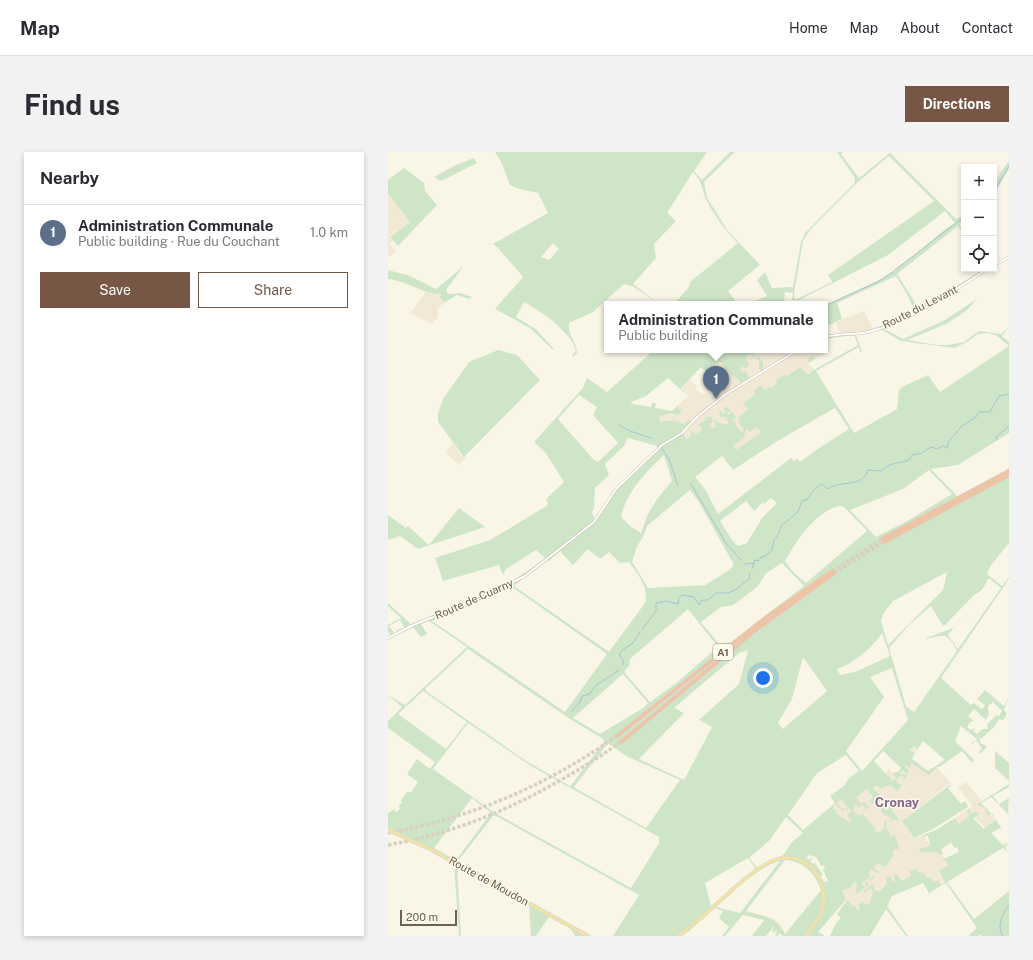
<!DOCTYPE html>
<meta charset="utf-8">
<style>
body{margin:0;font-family:"Public Sans",sans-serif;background:#f2f2f3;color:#2b2b33}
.controls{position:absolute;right:12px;top:12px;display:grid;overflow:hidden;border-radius:0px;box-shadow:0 2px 6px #0003}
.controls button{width:36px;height:36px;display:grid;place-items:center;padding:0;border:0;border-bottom:1px solid #e1e1e2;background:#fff;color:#2b2b33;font:20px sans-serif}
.scale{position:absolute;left:12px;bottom:10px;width:57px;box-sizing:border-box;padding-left:4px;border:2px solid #70604e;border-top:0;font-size:11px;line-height:14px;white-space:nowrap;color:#70604e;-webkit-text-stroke:3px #fdf9ed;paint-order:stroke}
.you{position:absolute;left:375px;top:526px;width:14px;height:14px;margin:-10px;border:3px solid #fff;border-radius:50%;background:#1a73e8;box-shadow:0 0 0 6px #1a73e833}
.badge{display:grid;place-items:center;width:26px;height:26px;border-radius:50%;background:#785645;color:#fff;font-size:13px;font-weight:700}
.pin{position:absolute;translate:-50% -33px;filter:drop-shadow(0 1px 2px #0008)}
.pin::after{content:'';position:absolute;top:21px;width:14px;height:12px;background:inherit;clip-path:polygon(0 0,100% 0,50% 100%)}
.popup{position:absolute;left:216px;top:149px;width:224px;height:52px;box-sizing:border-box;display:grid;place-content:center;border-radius:0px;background:#fff;filter:drop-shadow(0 1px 3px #0005);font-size:13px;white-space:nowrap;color:#7c7c81}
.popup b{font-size:15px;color:#2b2b33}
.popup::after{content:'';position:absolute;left:50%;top:100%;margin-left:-8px;border:8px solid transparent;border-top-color:#fff}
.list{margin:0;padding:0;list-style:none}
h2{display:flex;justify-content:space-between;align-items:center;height:52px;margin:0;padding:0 16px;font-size:17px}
h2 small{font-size:13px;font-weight:400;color:#7c7c81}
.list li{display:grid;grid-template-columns:26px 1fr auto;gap:12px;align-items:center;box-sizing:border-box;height:56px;padding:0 16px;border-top:1px solid #e1e1e2}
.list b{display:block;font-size:15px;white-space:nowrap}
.list p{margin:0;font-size:13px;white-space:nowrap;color:#7c7c81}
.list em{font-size:13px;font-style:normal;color:#7c7c81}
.actions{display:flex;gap:8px;padding:12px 16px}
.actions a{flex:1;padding:9px 0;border:1px solid #785645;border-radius:0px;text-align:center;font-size:14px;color:#785645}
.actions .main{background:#785645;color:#fff}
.icon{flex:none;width:22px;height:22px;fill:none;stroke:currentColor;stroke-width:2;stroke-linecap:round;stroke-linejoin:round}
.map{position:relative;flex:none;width:621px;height:784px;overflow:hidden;border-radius:0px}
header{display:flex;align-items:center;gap:24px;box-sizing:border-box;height:56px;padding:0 20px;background:#fff;border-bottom:1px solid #e1e1e2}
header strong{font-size:19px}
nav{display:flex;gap:22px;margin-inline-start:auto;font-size:14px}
.intro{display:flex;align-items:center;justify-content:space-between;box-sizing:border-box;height:96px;padding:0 24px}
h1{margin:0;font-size:28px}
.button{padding:10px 18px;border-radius:0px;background:#785645;color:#fff;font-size:14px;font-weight:700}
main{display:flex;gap:24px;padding:0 24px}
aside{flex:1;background:#fff;border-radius:0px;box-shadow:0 2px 6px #0003}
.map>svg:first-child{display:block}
.residential{fill:#f1e9d6}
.green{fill:#cee6c7;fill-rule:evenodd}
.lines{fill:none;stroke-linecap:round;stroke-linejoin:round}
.stream{stroke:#a5c3d2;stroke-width:1}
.highway-tunnel{stroke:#d8d0c1;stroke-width:3.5;stroke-dasharray:3.5 2;stroke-linecap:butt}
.minor-casing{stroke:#cabfae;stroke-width:3}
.major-casing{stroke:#dad6d1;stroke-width:4}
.highway-casing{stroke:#dad6d1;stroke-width:4.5}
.minor{stroke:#fff;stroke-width:2}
.major{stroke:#f1e2a7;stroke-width:3}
.highway{stroke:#edc4a5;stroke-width:3.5}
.labels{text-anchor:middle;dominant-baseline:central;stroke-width:3;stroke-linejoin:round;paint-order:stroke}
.shield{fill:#fdf9ed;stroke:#9a8e7e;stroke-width:1}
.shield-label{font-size:10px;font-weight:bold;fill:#70604e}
.street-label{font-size:11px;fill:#70604e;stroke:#fdf9ed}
.quarter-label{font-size:13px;font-weight:bold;fill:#86668c;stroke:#fdf9ed}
</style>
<header>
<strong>Map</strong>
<nav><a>Home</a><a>Map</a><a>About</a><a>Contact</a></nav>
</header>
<div class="intro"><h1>Find us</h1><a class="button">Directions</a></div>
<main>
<aside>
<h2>Nearby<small></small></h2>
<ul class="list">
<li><span class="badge" style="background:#5c6f8a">1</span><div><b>Administration Communale</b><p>Public building · Rue du Couchant</p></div><em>1.0 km</em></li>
</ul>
<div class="actions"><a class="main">Save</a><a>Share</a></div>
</aside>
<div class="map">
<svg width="621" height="784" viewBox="0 0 621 784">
<rect width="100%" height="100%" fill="#faf6e7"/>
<path class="residential" d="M0 41 22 70 2 84 5 88 2 92 8 100 0 106Z
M38 140 53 142 52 145 56 151 50 156V165L44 172 22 161Z
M476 159 486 178 478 180 452 182 448 170Z
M367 198H433L435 202 420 211 425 218 422 221H418L412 215 398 224 397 222 388 228 389 231 383 236 377 238 375 236 355 251 360 257 350 265 363 279 369 275 373 281 348 299 297 291 289 285 302 269 295 273 272 270 271 265 293 257 289 254 301 243 293 236 301 227 310 235 307 237 315 242 319 241 324 245 327 242 322 239 327 229 324 227 320 231 316 227 329 210 334 211 338 220Z
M65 291 72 302 78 305 71 313 58 301Z
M539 582 524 607 540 619 548 614 563 631 514 669 526 687 535 683 543 694 536 698 550 699 558 708 560 714 551 721 557 729 541 740 531 722 486 751 468 761 458 748 454 739 461 720 489 692 470 667 462 670 456 668 442 655 458 642 462 636 457 631 462 625 473 641 480 637 489 641 485 636 494 629 495 624 501 617 505 621 510 620 517 611 509 604Z
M578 630 593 648V651L613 675 602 681 586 665 568 674 564 668 584 654 570 635Z"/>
<path class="green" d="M107 0H319L306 19 314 28 342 0H347L316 30 319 46 340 79 372 113 340 139 350 152H286L301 135 302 130 350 91C339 81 323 59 317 45 314 35 313 28 305 20L279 61 288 69 266 92 268 106 245 132 271 152 246 135 236 132 205 160 181 171C179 182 189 191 189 201L185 205 184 204 188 198C181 178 154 160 136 150L128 165 149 178 166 197 165 198 142 176 107 157 135 125 110 96 105 92 160 61 150 41 131 37 122 33 114 12ZM165 91 171 97 161 108 153 105Z
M449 0H455L453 2 471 26 502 1 568 67 576 63V68L571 71 576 83 570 74 509 122 530 155 544 149 596 117H602L548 150 495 176 515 187 557 168 590 146 578 159 558 172 519 188 549 193H560L576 190 591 179 613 182 621 175 614 184 621 190V281L570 313 543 317 570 345 621 318V391L603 413 599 422 614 434 621 425V427L553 526 583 553 586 551 594 557 597 553 589 547 597 538 616 554 621 545 616 558 619 562 615 568 611 567 606 575 593 587 591 585 593 592H595L599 595 592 602 591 600 594 597 588 588 585 591 586 593 583 591 589 587 573 574 567 589 586 608 584 611 574 599 551 615H549L541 623 523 611 522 616 518 613 516 614 521 619 519 622 515 618 511 620 514 623 516 622 519 623 517 627 513 623 508 628 511 632H514L509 640 503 633 492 636 489 633 485 636 492 643 494 649 490 650 486 646 488 651 483 652 482 648 485 645 479 637 468 645 472 652 477 650 480 654 483 653 478 658 475 652 470 656 468 651 465 659 472 664 474 662 487 676V679L491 681 497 676 496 670 499 667 498 675 503 685 507 683 511 697H507L504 701 506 703 497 715 490 711 486 715 488 719 493 720 492 721 490 720 488 721 484 717 482 718 481 724 484 728V723L486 726 483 729 481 726 473 731 476 735 478 733 477 730 478 729 481 732 469 742 467 736 470 735 467 730 463 733 464 735 454 739 458 748 430 780 437 784H395L391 781 390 784H387L389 779 388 778 386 781 384 779 386 774 378 784H364L376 768 355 763 337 784H334L341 775 331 766 335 759 327 756 301 779 294 784H225L251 743 106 663 70 709 204 784H187L183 777 161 765 148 784H143L141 753 69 714 73 784H71L66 713 38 697 0 680V660L1 661 6 657 8 660 12 657 11 653 14 651 13 648 19 640H23L30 630 19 622 29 607 42 617 47 610 0 576V569L14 555 0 543 17 553 79 495 41 469 33 472 39 482 33 485 25 475 0 488V485L3 483 0 479V473L13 466 0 454V451L23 472C70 453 118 438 157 406L148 398 118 417 115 423 111 413 55 429 47 406 102 388 160 353 158 347 176 330 157 300 146 290 195 236 199 226 219 240 266 198H367L364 200 368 206 371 205 375 210V217H377L374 220 371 216V209L363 202 357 206 361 212 358 217 356 214 352 217 355 220 358 218 361 226H364L354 232C349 225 345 226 340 219L338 220 334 211 330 210 326 214 331 220H336L338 226 334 227 333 231 331 229 328 234 326 233 327 229 313 215 293 236 300 244 280 226 258 244 243 250 244 252 263 255 265 250 268 252 267 256 284 259 289 254 294 258 291 263 282 261 271 265 272 270 285 268 287 271 288 269 295 272 302 268 304 270 295 280 298 287 304 284 301 278 308 282 314 278 311 272 318 268 317 265H319L320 266 323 264 325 269 322 272 323 276H328L325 266 330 271 332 270 335 273 341 271 337 265H332L331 262 333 258 335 262 338 260 336 257 338 255 337 253 343 259 339 261 340 263 344 260 348 265 345 268 346 270 349 267 347 272 354 280 356 278 350 270 352 268 350 265 360 257 355 251 367 242 366 239 373 233 377 238 381 235 383 236 389 231 388 228 397 222 399 224 412 215 418 221 421 222 425 218 419 207 425 203 427 207 421 211 426 218 470 193 466 183 437 187V184L452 181 478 180 527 160 519 142 508 124 449 151 454 167 437 175V153L492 128 528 102 556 78 567 71 557 59 500 103 411 148H404L405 141 397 140 396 149 393 152H361L379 144 369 128 377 120 384 136 405 135 413 90 417 81 466 32 467 26ZM501 4 546 49 440 123 444 130 407 148 406 141 415 89 422 78 470 30ZM492 177 513 189 566 196 579 190 590 182 601 181 609 184 621 194 552 240 540 223 516 234 511 238 509 257 466 281 428 219 471 195 472 200H474L468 183ZM191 243 209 255 205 263 230 291 210 310 206 308 170 267ZM447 256 461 277 431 296 412 310 409 307 406 309 403 306 330 362 317 337 307 325 334 304 345 318 391 288ZM369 275 373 281 348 298 345 294 356 286 358 277 362 280ZM240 286 269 294V296L230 334 206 367 204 360 206 356 207 336 221 323 217 312 235 295ZM276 303 284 329 269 347 260 362 253 381 241 373 233 365C238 340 258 320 276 303ZM541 318 564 342 521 368 488 385 462 358 515 337ZM302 338 311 350 346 413 340 419 317 433 260 436 244 410 249 394 255 385 259 374ZM383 346 389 351 374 366 359 391 350 394 344 388 332 369 358 349 366 359 375 350 376 352ZM451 354 456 355 479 379 418 431 403 418 397 409C409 388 426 361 451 354ZM200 397 212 407 221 400 232 411 241 410C250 422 261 436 257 451L221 500 126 434 159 407 161 409 172 399 185 413ZM394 411 416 434 343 490 331 492 313 470 333 455 345 453 356 445 370 434 378 421ZM559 420 555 438 500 493 493 469 495 462 505 449ZM601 426 613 436 570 497 560 483 574 465 565 476 538 486 539 487C556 481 561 482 569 499L526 560 518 554 501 496 522 472 543 454 555 474 557 473 585 444 594 438ZM124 435 219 502 177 560 44 469ZM300 457 330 495 286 533 262 550 236 520 241 514 242 507ZM12 468 17 477 14 476 8 479 9 481 7 482 1 474ZM494 481 502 504 467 520 452 523 449 517C465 512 485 495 494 481ZM80 497 179 565 215 587 216 590 184 632 182 634 138 609 38 539 37 537ZM360 498 351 532 311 568 324 575 296 628 251 607 296 561 286 556 351 501ZM415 505 439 539 395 577 390 571 404 547ZM504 516 520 568 474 619 458 599 496 545 482 525ZM235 522 260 551 255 556 212 582 185 566ZM35 539 79 570 58 597 10 562ZM605 550 614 559 611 564 609 563 599 572 600 577H594L589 582 585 579 587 576 582 578 579 575 582 570 586 569 580 564 586 557 598 568 601 562 600 554ZM80 571 143 614 271 685V691L243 736 107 661 45 617ZM535 589 557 608 540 619 524 607 526 601 521 598 526 594 529 596V598ZM220 591 238 604 292 628 258 676 187 636 186 635ZM495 599 513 616 510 620 505 621 508 626 505 629 486 609ZM458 603 471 619 462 625 457 633 442 644 447 651 415 678 400 663 429 621ZM84 646 103 661 68 708 46 696ZM453 648 460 655 457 658 458 659 461 656 464 659 459 663 464 669 461 670 448 661 451 656 447 659 446 658 445 654 447 652 455 659 457 656H454L450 653V650ZM398 665 415 681 404 690 395 703 370 717 361 706 382 688ZM422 703 428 705 433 714 435 713 437 716 435 718 440 729 436 730 432 724 435 723 427 711 425 712 422 709 426 705 420 708 419 705ZM360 706 368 718 323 754 317 731ZM397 708C415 709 427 721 433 738L397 782C390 764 374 764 358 759ZM392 709 352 761 328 755C339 742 376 712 392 709Z
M86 6 89 11 53 29 46 25 68 13Z
M621 9V17L606 42C606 29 613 19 621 9Z
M16 16 36 31 37 39 49 53 10 94 2 85 22 70 0 41V28Z
M75 115 58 138 60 142 73 141 84 145 81 147 69 143 56 151 52 145 53 142C34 142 19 129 0 127V118L22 124 48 137Z
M110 198 129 203 152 228 76 305 50 270V261L55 247 81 210Z
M71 356 97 375 30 397 12 384 0 388V363L18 376 20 374 41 393Z
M607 599 621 611V629L607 616Z
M621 632V635L605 644 611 652 621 646 620 658 621 663 603 645 593 651 606 664 613 676 603 681 615 693 621 691 617 695 621 701 615 696 559 730 586 767 621 739V784H593L592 782 590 784H580L589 776 558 731 541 741 535 731 504 744 499 754 520 784H518L498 757 482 784H442L448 771 453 766 449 762 459 748 464 754 466 753 470 759 472 758 470 753 476 750 477 753 482 751 485 739 482 736 476 741 475 740 484 732 487 738 491 740 499 732 498 726 502 724 505 730 507 729 506 724 509 722 513 729 523 724 522 719 528 717 530 720 536 721 539 726 542 725 546 731 550 728 553 733 557 730 551 719 560 713 557 708H553L571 700 569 695 567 696 563 691 553 697 555 702 553 703 548 700H533L531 697 542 694 540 683 536 685 535 683 548 678 567 666 570 672C576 668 579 668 581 662L579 658 581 657 583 661 587 660 586 656 588 660 592 662 585 666 596 677 608 668 603 662 599 664 597 656 588 653Z
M562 633H564L560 636 573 652 577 649 580 655 545 677 526 686 514 669Z
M508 647 514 650 504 658 511 668 510 670 508 667 501 669 504 667 503 664 500 665 493 660 494 655H496L498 658 501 657 502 660 500 654 508 651 506 649 500 653 499 649Z"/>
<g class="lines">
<path class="stream" d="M606 40 621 14
M570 70 576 66
M507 118 568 71
M437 154 491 129 505 120
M231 273 242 279 263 286
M609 287 608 285 621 274
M274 297 281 307 290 334
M303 332 338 391 353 408
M357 412 366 411
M364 417 367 408 371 409 373 405H376L384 398 386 388 391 381 393 374 410 360 414 349 420 347C422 342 428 335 434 332L440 337C450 329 467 334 475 326 478 324 479 320 480 318L493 319C500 311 512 311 521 308L524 303 534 301 543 295 549 297 555 294 559 296 561 289 574 274 588 265 591 260H602L611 244 621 242
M254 478 268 459V451L279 449 290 452 291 446 294 443 306 445 311 453 314 448H320L328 441H340L347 438 361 427 362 421
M235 513V508L231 502 237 496 245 491 252 480
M184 559 192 550 194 544 202 542 207 534 231 518
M615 784C608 774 614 762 621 753"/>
<path class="highway-tunnel" d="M444 419 494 387
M446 421 496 390
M0 681C84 666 159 633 229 584
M0 693C86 678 162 639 233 590"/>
<g class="minor-casing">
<path id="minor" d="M606 113 621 105
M437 185C451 181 466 183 480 180 522 169 563 141 599 117
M0 486 23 474 92 446 137 424 206 370 228 337 274 293 294 281 309 265 338 242 410 198"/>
</g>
<g class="major-casing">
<path id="major" d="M0 678 44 698 200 784
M289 784C319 768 363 710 395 706 423 703 442 732 434 758 431 768 424 775 418 784"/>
</g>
<g class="highway-casing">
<path id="highway" d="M494 387 621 319
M496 390 621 323
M229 584 376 467 444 419
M233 590 369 477 446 421"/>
</g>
<use href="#minor" class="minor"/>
<use href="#major" class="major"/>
<use href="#highway" class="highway"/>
</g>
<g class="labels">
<rect class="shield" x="325" y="492" width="20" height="16" rx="3"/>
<g class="shield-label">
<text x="335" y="500">A1</text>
</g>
<g class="street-label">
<text transform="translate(532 155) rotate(-27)">Route du Levant</text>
<text transform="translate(86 447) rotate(-24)">Route de Cuarny</text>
<text transform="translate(101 729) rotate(29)">Route de Moudon</text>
</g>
<g class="quarter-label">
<text x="509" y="650">Cronay</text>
</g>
</g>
</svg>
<div class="controls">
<button>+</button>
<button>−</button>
<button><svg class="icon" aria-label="locate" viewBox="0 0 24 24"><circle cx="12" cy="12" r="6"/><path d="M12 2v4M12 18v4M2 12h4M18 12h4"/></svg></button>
</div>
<div class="scale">200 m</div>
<div class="you"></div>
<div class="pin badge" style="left:328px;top:247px;background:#5c6f8a">1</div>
<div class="popup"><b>Administration Communale</b>Public building</div>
</div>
</main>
